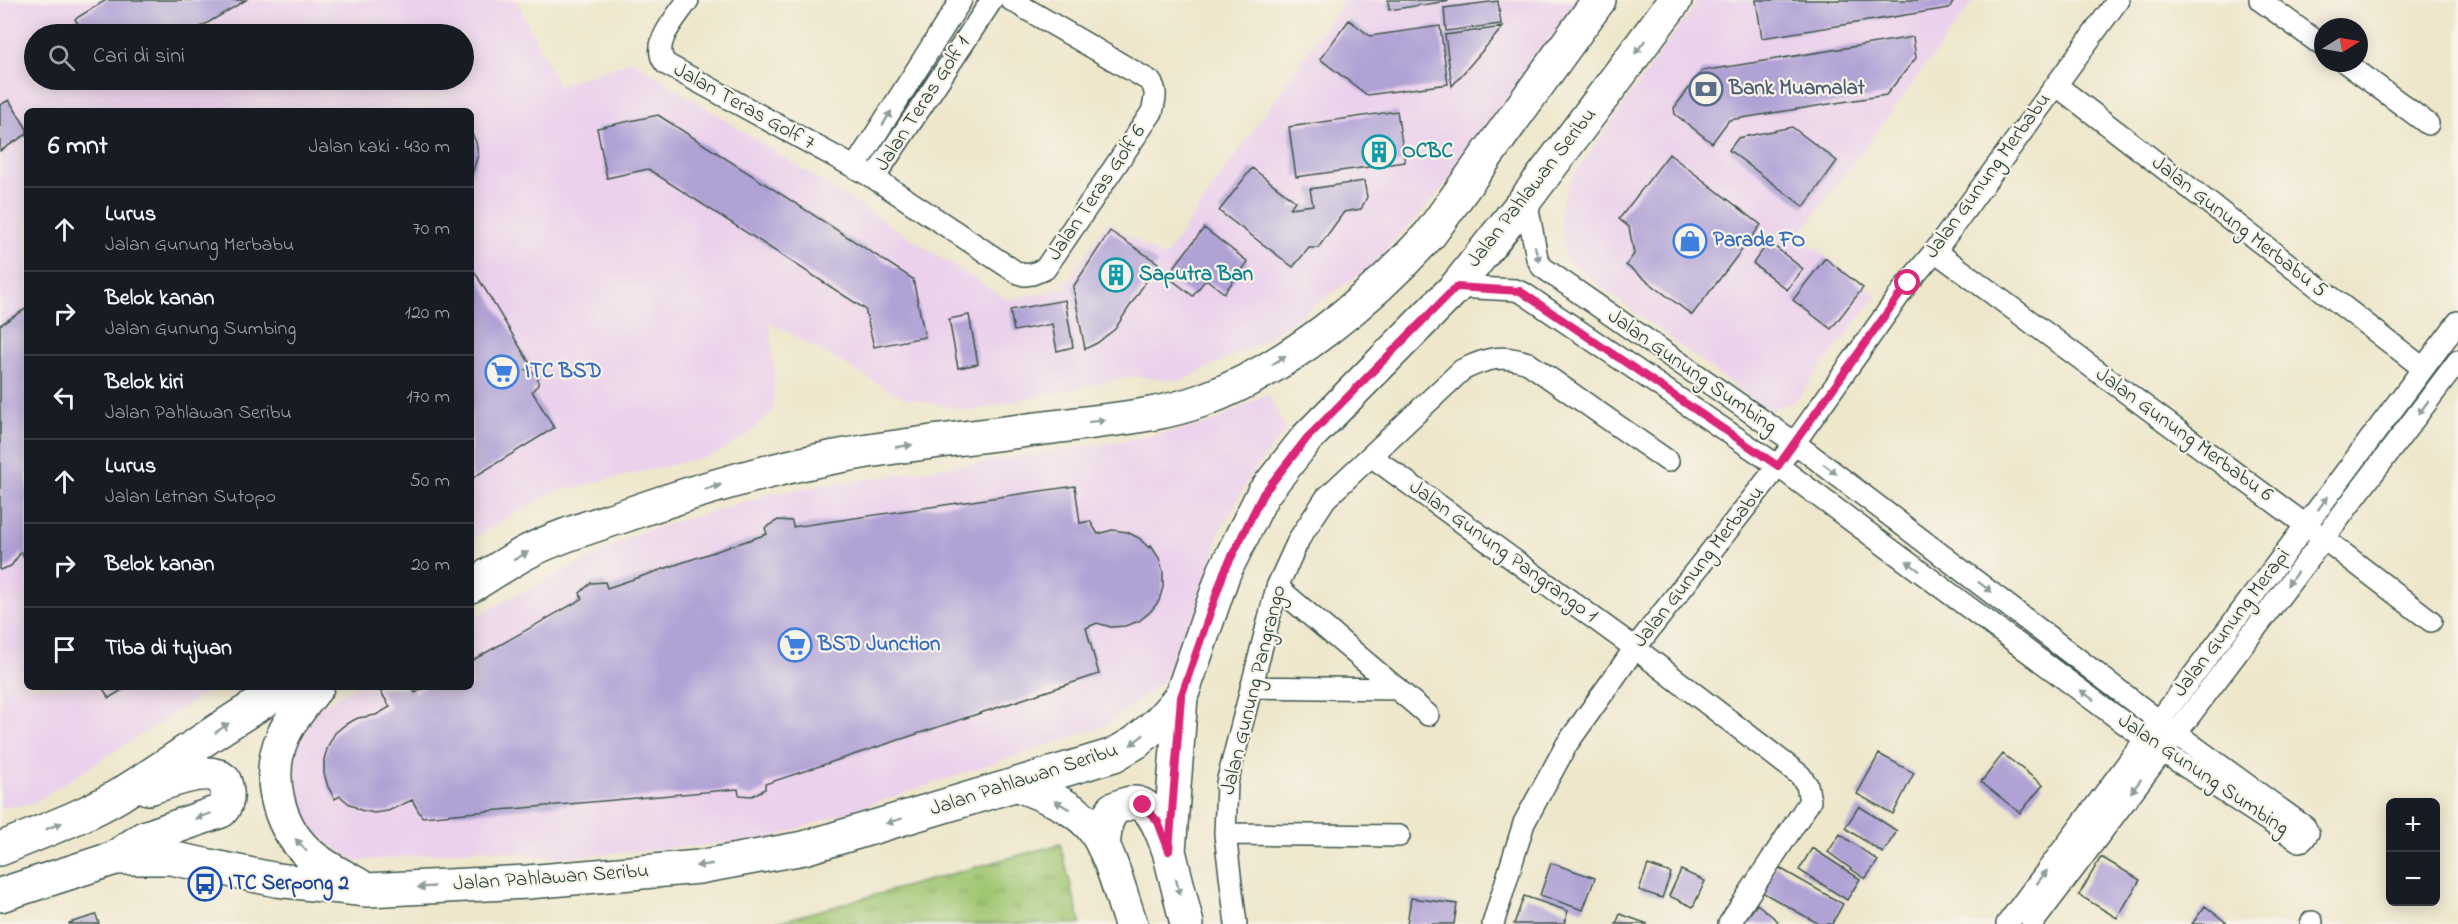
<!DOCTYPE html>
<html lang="id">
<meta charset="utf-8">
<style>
body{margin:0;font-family:"Indie Flower",sans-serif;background:#20242c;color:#f1f3f6}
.controls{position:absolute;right:18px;bottom:18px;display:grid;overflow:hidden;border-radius:9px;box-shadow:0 3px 15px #0003}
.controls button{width:54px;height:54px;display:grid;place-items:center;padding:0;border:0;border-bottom:2px solid #363941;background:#171b24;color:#f1f3f6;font:30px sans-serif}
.compass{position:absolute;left:2314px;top:18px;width:54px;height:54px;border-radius:50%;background:#171b24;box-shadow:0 3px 15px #0003;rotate:79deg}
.stop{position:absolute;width:18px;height:18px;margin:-14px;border:4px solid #db2777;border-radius:50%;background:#fff}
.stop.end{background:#db2777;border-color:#fff;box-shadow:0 2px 6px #0008}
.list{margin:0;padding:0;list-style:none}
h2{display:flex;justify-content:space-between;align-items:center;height:78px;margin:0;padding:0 24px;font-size:26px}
h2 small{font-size:20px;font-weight:400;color:#9ea1a6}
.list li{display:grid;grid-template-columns:39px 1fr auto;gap:18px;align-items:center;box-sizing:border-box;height:84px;padding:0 24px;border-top:2px solid #363941}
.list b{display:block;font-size:22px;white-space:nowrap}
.list p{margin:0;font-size:20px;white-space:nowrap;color:#9ea1a6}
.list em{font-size:20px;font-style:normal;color:#9ea1a6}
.icon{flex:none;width:33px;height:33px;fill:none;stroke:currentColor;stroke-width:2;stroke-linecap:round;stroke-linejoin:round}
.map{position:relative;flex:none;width:2458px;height:924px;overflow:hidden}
.search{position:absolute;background:#171b24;box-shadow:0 3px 15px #0003;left:24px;top:24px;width:450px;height:66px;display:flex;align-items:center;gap:15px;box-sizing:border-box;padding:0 21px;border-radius:33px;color:#9ea1a6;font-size:22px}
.panel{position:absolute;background:#171b24;box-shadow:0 3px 15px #0003;left:24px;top:108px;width:450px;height:582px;border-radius:9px}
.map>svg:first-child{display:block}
.built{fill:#ebd1ec;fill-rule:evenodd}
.grass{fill:url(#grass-tufts);stroke:#5f8252;stroke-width:1.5}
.building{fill:#b0a2d5}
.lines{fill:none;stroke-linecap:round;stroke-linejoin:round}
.minor-casing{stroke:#3e564b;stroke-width:24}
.primary-casing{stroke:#3e564b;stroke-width:36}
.minor{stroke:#fff;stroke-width:21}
.primary{stroke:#fff;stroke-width:33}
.oneway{fill:#8f9e9a}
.route{stroke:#db2777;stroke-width:8}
.labels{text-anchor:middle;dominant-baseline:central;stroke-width:4.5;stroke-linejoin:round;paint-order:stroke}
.service-label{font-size:21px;font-weight:bold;fill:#4e5e75;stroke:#f7f3e8;text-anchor:start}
.street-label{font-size:21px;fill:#1f3d34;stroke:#f7f3e8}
.culture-label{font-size:21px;font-weight:bold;fill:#0d838f;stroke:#f7f3e8;text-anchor:start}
.shop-label{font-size:21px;font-weight:bold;fill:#366cbe;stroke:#f7f3e8;text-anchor:start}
.transit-label{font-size:21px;font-weight:bold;fill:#164399;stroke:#f7f3e8;text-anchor:start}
</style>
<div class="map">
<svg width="2458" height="924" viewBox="0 0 2458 924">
<defs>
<pattern id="grass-tufts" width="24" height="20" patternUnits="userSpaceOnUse" patternTransform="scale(1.5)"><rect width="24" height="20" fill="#9fc671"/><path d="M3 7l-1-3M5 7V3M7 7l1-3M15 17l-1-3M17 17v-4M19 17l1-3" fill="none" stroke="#81a25e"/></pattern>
</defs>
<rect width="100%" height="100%" fill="#f7f3e8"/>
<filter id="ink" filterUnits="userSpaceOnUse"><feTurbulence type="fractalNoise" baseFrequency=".0167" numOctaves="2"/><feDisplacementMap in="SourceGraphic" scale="12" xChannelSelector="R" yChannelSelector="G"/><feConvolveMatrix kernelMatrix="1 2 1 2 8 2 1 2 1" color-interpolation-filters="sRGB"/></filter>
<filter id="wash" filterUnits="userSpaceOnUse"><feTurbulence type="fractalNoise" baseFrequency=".008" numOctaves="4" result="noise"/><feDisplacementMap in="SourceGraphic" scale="24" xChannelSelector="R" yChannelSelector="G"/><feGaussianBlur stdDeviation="1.35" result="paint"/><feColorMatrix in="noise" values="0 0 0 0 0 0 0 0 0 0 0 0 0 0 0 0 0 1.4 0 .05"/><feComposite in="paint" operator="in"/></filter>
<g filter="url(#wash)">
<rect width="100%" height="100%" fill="#eee7cc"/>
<path class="built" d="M0 0H516L558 85 632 61 1008 300 1063 288 1107 222 1164 258 1344 0H1578L1439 193 1370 267 1261 342 1182 381 1133 376 970 411 902 397 769 321 774 370 773 410 749 434 714 455 554 492 471 539V111H27V687H216L32 804 0 808ZM34 34H464V80H34Z
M1698 0H1975L1799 236 1877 295 1795 401 1767 411 1565 259 1560 210 1570 180Z
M1268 393 1286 430 1253 472 1219 533 1199 614 1165 679 1107 725 764 840 559 858 480 849 353 862 298 820 289 763 312 712 354 687H471V618L639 533 775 493 1134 439 1209 424Z"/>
<path class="grass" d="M1060 844 1081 924H770Z"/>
<g id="blocks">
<path class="building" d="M106 0H246L189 34H84L75 19Z
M1388 0H1448V1L1389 10Z
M1756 0H1955L1949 8 1762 38Z
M1498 1 1501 24 1446 31 1444 8Z
M1349 20 1370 36 1440 26 1448 84 1367 95 1320 59Z
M1503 27 1452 86 1445 35Z
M1913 37 1916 58 1886 95 1729 120 1712 143 1675 114 1674 108 1702 71Z
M9 100 27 129V134L0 151V105Z
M1397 111 1405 162 1296 177 1289 127Z
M658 115 913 279 925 337 874 347 865 309 648 169 607 178 597 128Z
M1792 127 1837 161 1804 207 1729 150 1738 138Z
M471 132 476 142 478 155 471 177Z
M1669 154 1761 225 1692 315 1626 265 1634 254 1629 227 1619 219Z
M1252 168 1295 201 1290 208 1313 205 1310 189 1364 181 1367 197 1361 209 1344 212 1318 248H1309L1293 267 1219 211Z
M1204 228 1248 262 1224 293 1206 279 1193 296 1167 276Z
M1110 231 1158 263 1115 329 1097 343 1085 349 1073 287Z
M1769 242 1803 269 1787 290 1753 263Z
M1825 258 1863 288 1831 329 1793 300Z
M471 266 532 367 526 370 534 373 538 378V385L532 391 554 428 471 479Z
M1065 300 1073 347 1057 351 1052 324 1014 331 1010 310Z
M27 308V561L21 552 11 566 0 570V325Z
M969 315 978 364 958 368 949 319Z
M1075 486 1080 523 1090 521 1098 534 1112 530 1127 532 1139 538 1149 548 1151 546 1159 558 1163 572V587L1159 601 1150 612 1139 621 1125 626 1111 627 1097 623 1086 628 1099 674 765 784V789L752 796 739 795 738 789 422 817 412 800 388 811 374 813 360 810 348 803 340 796 335 799 328 787 324 773V759L328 746 335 733 346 724 358 718 376 715 390 707 378 687H412L415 693 426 687H471V661L582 599 580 593 591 583 605 582 607 588 767 534 765 528 778 520 792 521 793 527Z
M102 687H127L109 698Z
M1879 754 1914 773 1893 814 1857 794Z
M2003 754 2043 785 2020 813 1981 782Z
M1859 806 1897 831 1883 853 1845 828Z
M1840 834 1878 861 1865 879 1828 852Z
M1812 848 1860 879 1847 900 1799 870Z
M2101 857 2140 880 2117 918 2079 895Z
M1551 863 1595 878 1583 910 1540 895Z
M1648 865 1671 873 1662 898 1639 890Z
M1776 866 1843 904 1832 924H1819L1762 892Z
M1681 870 1705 881 1693 907 1669 896Z
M1524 896 1568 911 1564 924H1514Z
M1411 898 1457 904 1454 924H1407Z
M1757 904 1778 921 1775 924H1742Z
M2205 906 2228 924H2192Z
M1620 914 1648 924H1616Z
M96 915 99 924H69V923Z"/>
</g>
</g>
<g filter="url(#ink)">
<use href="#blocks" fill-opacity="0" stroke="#3e564b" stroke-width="1.5"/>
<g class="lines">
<g class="minor-casing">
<path id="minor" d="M688 0C677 17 649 45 666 64L874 178 1016 272 1024 275 1032 274 1045 269 1152 112C1155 99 1158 91 1150 81L1011 0
M2260 0 2323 46
M2346 63 2428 124
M2056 85 2423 368
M855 167 961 0
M874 178 992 0
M1935 251 2323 538 2431 621
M1456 287 1515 290 1523 293 1778 466 2162 751 2299 841 2303 840 2308 833 2305 827 2159 721 1795 443 1542 267 1537 258 1526 199
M1371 456 1635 648 1800 775 1807 785 1810 801 1729 924
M1277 587 1428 715
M1251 687 1398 689
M1225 834 1399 836
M1236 924 1225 834 1227 783 1277 587 1299 539 1326 498 1462 370C1487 358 1502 354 1528 363L1668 461
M1493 924 1524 823 1567 744 1635 648 1778 466 1908 283 1935 251 2118 0
M2007 924 2458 322
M2032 924 2458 361
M2311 924 2312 922"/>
</g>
<g class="primary-casing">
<path id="primary" d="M471 586C489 575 507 563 525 553 556 537 590 527 623 516 713 484 808 458 903 446 958 438 1014 432 1069 425 1114 419 1160 416 1203 400 1287 369 1370 300 1430 234L1599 0
M317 687C305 702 291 718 283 736 266 774 277 823 306 851 321 866 342 875 360 886
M1181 697 1169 851 1187 924
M1016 784C1043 795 1070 804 1090 825 1109 845 1121 897 1131 924
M1103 846 1106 822 1113 809C1119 807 1126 803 1132 803 1153 801 1163 836 1169 851
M0 849C40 832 81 818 118 796 176 761 229 719 289 687
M117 856 144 838 221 811C230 802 228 791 224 780 207 764 168 783 148 788
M0 895 115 858H171L277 880 367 890 528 882 699 867 804 848 1114 755 1136 742 1159 722 1181 697 1224 572 1263 494 1307 438 1456 287 1526 199 1675 0"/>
</g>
<use href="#minor" class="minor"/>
<use href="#primary" class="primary"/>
</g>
<defs><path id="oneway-solid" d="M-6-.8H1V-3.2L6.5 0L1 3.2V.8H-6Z" transform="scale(1.5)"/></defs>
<g class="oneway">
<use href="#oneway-solid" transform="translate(1640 47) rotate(127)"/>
<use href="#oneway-solid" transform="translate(887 118) rotate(-58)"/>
<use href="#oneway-solid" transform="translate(1537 254) rotate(75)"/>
<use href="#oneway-solid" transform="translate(1279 360) rotate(-33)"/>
<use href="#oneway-solid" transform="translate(2423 408) rotate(127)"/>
<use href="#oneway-solid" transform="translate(1097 421) rotate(-7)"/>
<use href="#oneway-solid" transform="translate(904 446) rotate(-8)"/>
<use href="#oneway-solid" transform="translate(1830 469) rotate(37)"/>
<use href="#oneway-solid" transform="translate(713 487) rotate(-16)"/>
<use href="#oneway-solid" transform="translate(2323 503) rotate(-53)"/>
<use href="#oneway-solid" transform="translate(521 556) rotate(-29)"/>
<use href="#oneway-solid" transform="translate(1913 566) rotate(-143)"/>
<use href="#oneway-solid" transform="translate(2292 579) rotate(127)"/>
<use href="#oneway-solid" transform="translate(1985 587) rotate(37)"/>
<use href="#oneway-solid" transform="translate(2087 695) rotate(-143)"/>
<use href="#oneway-solid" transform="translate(222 728) rotate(-36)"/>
<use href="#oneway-solid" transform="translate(1137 740) rotate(142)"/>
<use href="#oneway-solid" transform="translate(2136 786) rotate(127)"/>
<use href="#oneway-solid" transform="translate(1062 805) rotate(-150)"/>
<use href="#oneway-solid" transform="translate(203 816) rotate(161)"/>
<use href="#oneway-solid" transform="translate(894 821) rotate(163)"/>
<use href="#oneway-solid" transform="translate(54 826) rotate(-22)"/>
<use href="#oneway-solid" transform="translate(301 845) rotate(-132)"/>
<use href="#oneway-solid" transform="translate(704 865) rotate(172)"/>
<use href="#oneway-solid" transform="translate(2042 877) rotate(-53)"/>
<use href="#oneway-solid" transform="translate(426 887) rotate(177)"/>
<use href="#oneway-solid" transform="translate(1178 887) rotate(76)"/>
</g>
</g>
<g class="lines" filter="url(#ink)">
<path class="route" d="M1143 805 1158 822 1169 851 1181 697 1224 572 1263 494 1307 438 1456 287 1520 291 1778 466 1908 283"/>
</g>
<defs>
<g id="bank-ring" transform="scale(1.725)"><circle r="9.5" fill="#f7f3e8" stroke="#5c6f8a" stroke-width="1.5"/><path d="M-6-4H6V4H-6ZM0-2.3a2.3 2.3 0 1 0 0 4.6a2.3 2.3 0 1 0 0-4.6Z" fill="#5c6f8a"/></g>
<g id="building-ring" transform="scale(1.725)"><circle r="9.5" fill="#f7f3e8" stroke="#0f9aa8" stroke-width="1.5"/><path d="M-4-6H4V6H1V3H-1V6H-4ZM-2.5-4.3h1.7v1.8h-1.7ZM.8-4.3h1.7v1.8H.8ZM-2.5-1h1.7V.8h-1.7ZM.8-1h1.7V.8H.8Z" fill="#0f9aa8"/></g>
<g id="shop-ring" transform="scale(1.725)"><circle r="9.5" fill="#f7f3e8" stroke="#3f7fe0" stroke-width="1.5"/><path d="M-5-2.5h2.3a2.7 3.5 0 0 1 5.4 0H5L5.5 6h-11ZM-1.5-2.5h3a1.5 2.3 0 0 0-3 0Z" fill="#3f7fe0"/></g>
<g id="supermarket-ring" transform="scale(1.725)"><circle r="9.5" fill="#f7f3e8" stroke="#3f7fe0" stroke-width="1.5"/><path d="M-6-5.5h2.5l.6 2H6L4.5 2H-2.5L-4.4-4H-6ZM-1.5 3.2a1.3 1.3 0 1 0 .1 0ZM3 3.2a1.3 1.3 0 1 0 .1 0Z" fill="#3f7fe0"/></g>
<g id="bus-ring" transform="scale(1.725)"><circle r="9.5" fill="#f7f3e8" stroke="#1a4fb4" stroke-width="1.5"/><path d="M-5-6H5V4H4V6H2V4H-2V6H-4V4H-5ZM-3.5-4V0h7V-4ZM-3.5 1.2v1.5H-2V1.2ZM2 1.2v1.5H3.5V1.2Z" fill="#1a4fb4"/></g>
</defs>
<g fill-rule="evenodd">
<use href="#bank-ring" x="1706" y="89"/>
<use href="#building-ring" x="1379" y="152"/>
<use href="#shop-ring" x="1690" y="241"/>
<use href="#building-ring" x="1116" y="275"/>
<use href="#supermarket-ring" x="502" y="372"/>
<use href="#supermarket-ring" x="795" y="645"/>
<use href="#bus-ring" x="205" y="884"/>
</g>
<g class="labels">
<g class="service-label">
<text x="1729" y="89">Bank Muamalat</text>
</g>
<g class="street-label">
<text transform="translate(923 104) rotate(-57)">Jalan Teras Golf 1</text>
<text transform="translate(744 107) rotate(29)">Jalan Teras Golf 7</text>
<text transform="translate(1988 176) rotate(-54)">Jalan Gunung Merbabu</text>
<text transform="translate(1532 188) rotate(-52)">Jalan Pahlawan Seribu</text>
<text transform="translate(1097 193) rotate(-56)">Jalan Teras Golf 6</text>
<text transform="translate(2239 227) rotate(38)">Jalan Gunung Merbabu 5</text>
<text transform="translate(1692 372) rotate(35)">Jalan Gunung Sumbing</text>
<text transform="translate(2184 435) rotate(36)">Jalan Gunung Merbabu 6</text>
<text transform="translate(1503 552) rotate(36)">Jalan Gunung Pangrango 1</text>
<text transform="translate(1699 567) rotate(-52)">Jalan Gunung Merbabu</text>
<text transform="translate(2232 623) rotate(-53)">Jalan Gunung Merapi</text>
<text transform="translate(1254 690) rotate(-76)">Jalan Gunung Pangrango</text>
<text transform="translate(2203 775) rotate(34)">Jalan Gunung Sumbing</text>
<text transform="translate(1024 780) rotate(-18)">Jalan Pahlawan Seribu</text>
<text transform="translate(551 878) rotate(-4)">Jalan Pahlawan Seribu</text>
</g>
<g class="culture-label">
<text x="1402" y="152">OCBC</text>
<text x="1139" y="275">Saputra Ban</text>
</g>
<g class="shop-label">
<text x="1713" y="241">Parade FO</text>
<text x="525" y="372">ITC BSD</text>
<text x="818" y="645">BSD Junction</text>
</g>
<g class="transit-label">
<text x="228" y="884">ITC Serpong 2</text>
</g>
</g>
</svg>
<div class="controls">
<button>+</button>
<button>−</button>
</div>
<svg class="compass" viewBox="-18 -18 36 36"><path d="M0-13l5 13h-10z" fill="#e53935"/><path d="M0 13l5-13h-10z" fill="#9ea1a6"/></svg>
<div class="stop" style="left:1908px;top:283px"></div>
<div class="stop end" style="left:1143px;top:805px"></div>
<div class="search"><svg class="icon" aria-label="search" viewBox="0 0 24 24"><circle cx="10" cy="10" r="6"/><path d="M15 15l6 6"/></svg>Cari di sini</div>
<section class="panel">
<h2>6 mnt<small>Jalan kaki · 430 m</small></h2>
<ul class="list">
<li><svg class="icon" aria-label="ahead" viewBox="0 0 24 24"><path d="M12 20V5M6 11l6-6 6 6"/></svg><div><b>Lurus</b><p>Jalan Gunung Merbabu</p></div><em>70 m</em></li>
<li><svg class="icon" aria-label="right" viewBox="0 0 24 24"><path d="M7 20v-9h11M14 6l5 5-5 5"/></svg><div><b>Belok kanan</b><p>Jalan Gunung Sumbing</p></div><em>120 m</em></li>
<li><svg class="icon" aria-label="left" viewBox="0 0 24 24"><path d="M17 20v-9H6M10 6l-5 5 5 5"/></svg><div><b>Belok kiri</b><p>Jalan Pahlawan Seribu</p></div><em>170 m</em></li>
<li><svg class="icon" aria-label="ahead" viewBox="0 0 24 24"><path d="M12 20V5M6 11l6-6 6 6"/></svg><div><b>Lurus</b><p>Jalan Letnan Sutopo</p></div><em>50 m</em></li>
<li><svg class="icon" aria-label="right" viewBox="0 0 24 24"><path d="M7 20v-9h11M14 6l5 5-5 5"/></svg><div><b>Belok kanan</b></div><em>20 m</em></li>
<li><svg class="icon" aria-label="arrive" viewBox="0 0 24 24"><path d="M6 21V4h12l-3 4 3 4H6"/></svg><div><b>Tiba di tujuan</b></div></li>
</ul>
</section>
</div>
